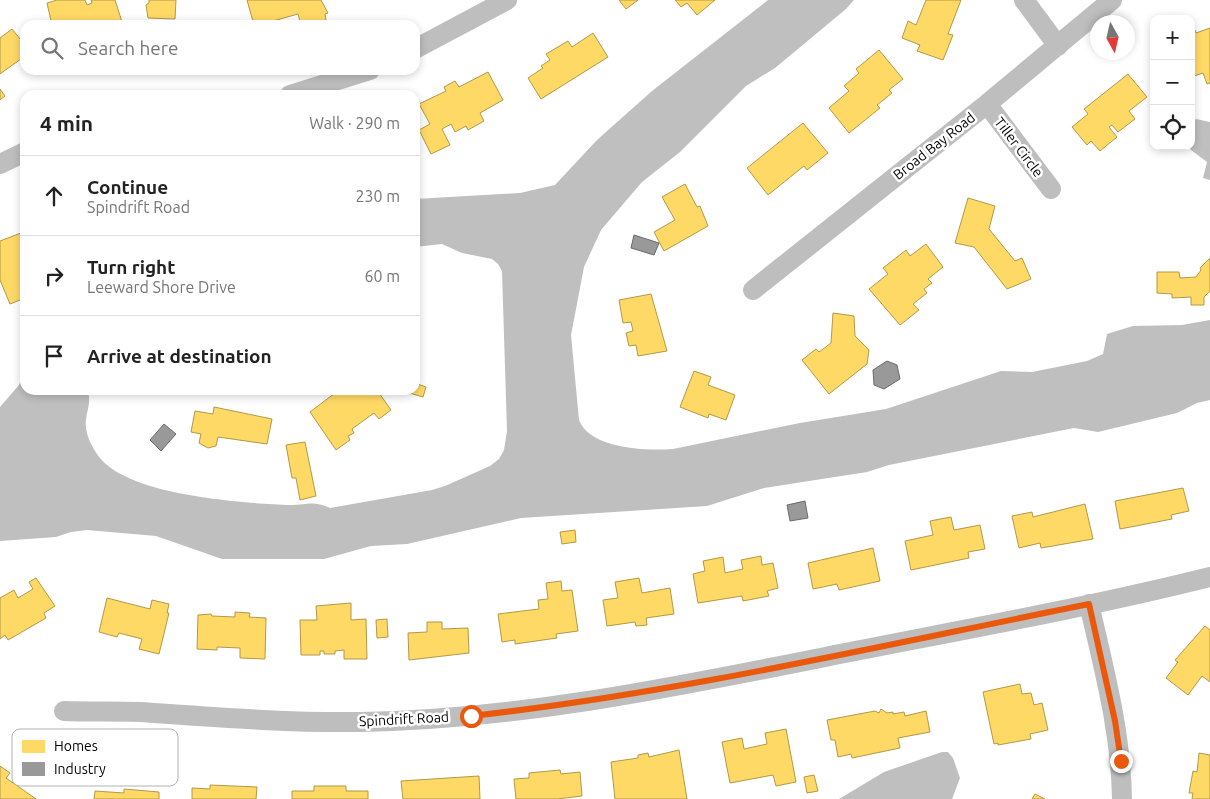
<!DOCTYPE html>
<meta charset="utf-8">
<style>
body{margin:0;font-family:Ubuntu,sans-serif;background:#f2f2f2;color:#222}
.controls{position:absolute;right:15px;top:15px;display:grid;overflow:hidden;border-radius:10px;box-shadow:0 2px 8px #0003}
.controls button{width:45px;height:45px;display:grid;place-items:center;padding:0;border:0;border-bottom:1px solid #e0e0e0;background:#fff;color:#222;font:25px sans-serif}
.compass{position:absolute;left:1090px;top:15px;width:45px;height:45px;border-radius:50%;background:#fff;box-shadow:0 2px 8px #0003;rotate:172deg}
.stop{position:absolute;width:15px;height:15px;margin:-11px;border:4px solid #ea580c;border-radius:50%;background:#fff}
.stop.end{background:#ea580c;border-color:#fff;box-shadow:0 1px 5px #0008}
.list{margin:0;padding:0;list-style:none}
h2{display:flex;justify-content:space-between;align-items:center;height:65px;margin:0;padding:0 20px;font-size:21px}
h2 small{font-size:16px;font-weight:400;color:#767676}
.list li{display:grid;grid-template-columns:32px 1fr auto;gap:15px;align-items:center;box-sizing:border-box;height:80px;padding:0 20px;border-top:1px solid #e0e0e0}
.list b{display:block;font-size:19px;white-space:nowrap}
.list p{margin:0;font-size:16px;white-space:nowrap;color:#767676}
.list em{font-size:16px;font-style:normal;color:#767676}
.icon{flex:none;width:28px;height:28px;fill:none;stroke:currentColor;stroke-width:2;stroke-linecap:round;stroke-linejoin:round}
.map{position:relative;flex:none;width:1210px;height:799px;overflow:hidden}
.search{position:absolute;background:#fff;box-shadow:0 2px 8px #0003;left:20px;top:20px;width:400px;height:55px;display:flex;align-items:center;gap:12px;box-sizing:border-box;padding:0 18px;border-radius:15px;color:#767676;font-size:19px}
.panel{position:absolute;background:#fff;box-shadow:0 2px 8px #0003;left:20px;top:90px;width:400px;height:305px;border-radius:15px}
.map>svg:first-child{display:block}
.water{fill:#bfbfbf}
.homes{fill:#ffd966;stroke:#b29847}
.industry{fill:#999;stroke:#6b6b6b}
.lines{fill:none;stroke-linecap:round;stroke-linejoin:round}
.street{stroke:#bebebe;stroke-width:20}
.route{stroke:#ea580c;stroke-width:6}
.labels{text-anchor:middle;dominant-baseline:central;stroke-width:5;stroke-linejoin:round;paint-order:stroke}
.street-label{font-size:14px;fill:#000;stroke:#fff}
.key{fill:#fff;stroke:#b2b2b2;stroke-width:1}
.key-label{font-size:14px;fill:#000}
</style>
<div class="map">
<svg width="1210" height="799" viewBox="0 0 1210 799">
<rect width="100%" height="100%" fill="#fff"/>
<path class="water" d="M768 0H854L846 9 775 68 746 86 680 152 642 182 601 230 584 267 571 335 579 420C590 449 646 451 673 449L800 423 886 409 1001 371 1032 372 1087 361 1103 354 1107 334 1133 326 1182 325 1210 320V400L1197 403 1177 413 1098 432 1074 428 889 465 867 472 764 488 707 506 521 518 407 544 371 546 324 559H222L156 536 87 530 71 532 56 537 0 541V407L19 385 25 369V390H87C92 400 87 409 86 420 84 432 92 448 100 458 131 496 243 503 290 505 308 505 312 500 330 508L432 490 445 486 490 466 499 459 504 450 507 431 502 271 498 264 492 259 462 253 442 244 415 247V199L520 193 555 185 597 140 652 91Z
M1196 119 1210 122V180L1203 178 1207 162 1191 150 1189 146H1191V123Z
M942 752H948L953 758 960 778 952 799H839L884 772Z"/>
<path class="homes" d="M57 0H85L87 5 92 3 91 0H115L123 25H52L47 3Z
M149 0H176L175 19 148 18 146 5 149 3Z
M247 0H321L328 13 325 14 326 20 307 25H301L298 14 273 21 274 25H254Z
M619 0H638L626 9Z
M675 0H715L697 15 687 3 681 7Z
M926 0H961L948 34 953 35 943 60 917 51 920 45 902 38 908 21 916 25Z
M1210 28V83L1207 84 1203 73 1191 77V31L1195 30 1196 33Z
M12 29 25 45V56L0 74V38Z
M593 33 608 57 541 99 528 78 543 68 541 66 550 60 546 54 568 41 572 47Z
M879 50 903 79 889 90 892 93 877 105 880 108 849 133 829 108 849 91 844 86 859 73 856 69Z
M488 72 503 100 480 113 484 121 468 130 466 126 455 132 451 124 442 129 450 145 431 154 419 130 430 124 419 104 446 91 444 87 455 81 459 87Z
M1128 74 1147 97 1129 111 1135 119 1118 132 1112 125 1109 127 1117 137 1100 151 1091 141 1087 145 1072 127 1088 114 1084 109Z
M0 89 5 96 0 100Z
M803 123 828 153 807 170 804 166 768 195 747 168Z
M685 184 697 207 700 206 708 226 664 251 654 232 675 220 662 197Z
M968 198 995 206 989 229 1015 261 1022 258 1031 279 1007 289 974 247 955 243Z
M25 228V298L10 304 0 280V241L21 233Z
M926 244 943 267 928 279 932 283 924 289 927 293 913 304 919 310 900 325 869 289 888 274 883 268 906 250 910 256Z
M1210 258V291L1204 297V305H1191V297L1172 298V294L1157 293V272H1179L1180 278 1196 277 1201 270 1200 268Z
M651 294 667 351 638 356 636 345 629 346 626 333 633 331 631 322 623 323 619 300Z
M833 313 854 316 855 336 869 350 867 364 829 394 802 360 816 349 819 352 831 343Z
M694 371 711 377 708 385 735 395 726 420 709 414 708 418 680 407Z
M415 383 426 387 423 397 406 392 415 390Z
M339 390H377L391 410 379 419 374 413 352 429 354 433 348 436 350 440 336 450 310 412Z
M214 407 272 419 267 444 218 437 216 446 208 448 199 443 201 434 191 432 195 411 213 414Z
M305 442 316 496 300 500 296 478H292L286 445Z
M1183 488 1189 511 1171 515 1172 519 1120 529 1115 501Z
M1085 504 1093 539 1041 548 1040 543 1019 548 1012 516 1032 512 1033 517Z
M951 517 954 530 980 525 985 549 968 552 969 558 911 570 905 541 933 535 930 521Z
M575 530 576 542 562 544 560 532Z
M873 548 880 581 839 590 837 584 813 589 808 563Z
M761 556 762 565 773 563 778 588 767 591 769 596 743 601 742 596 698 603 693 574 705 571 703 561 723 557 725 573 743 569 741 560Z
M36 578 55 606 44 613 46 618 8 640 5 635 0 639V598L14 590 18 598 33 589 29 582Z
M639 578 642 593 670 588 674 614 646 618 647 625 636 626 635 622 607 626 603 600 618 598 615 582Z
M561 581 562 591 572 590 578 631 556 634 557 638 515 644V640L502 642 498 614 539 609 538 600 548 599 546 583Z
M107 598 150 609 152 600 169 604 167 613H169L159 654 139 649 142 639 119 633 117 637 99 632Z
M351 603V620L366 619 367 659H344V650L335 651V654H324V651H320V655H301L300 620H317L316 606Z
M235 612 250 613 249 617 266 618 265 659 240 658V648L217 647V650L197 649 198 615 211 614 212 616 235 617Z
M387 619 388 637 377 638 376 620Z
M427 622H442V629L468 628 469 653 409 660 408 633 427 632Z
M1205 626 1210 630V682L1202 676 1188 695 1166 678 1178 662 1175 660Z
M1020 684 1022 694 1031 693 1034 705 1042 703 1048 730 1030 734 1031 739 998 745V743L994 744 983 692Z
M881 709 887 713 893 712V714L904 712 905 716 926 711 930 732 898 738 900 748 852 758 851 754 838 757 835 740H831L827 720 875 711 879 713Z
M786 729 796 782 776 786 773 775 730 783 722 742 742 738 744 749 767 744 765 733Z
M679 750 687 799H615L611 762 638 758V755L648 753 649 757Z
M1199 753 1210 755V799H1192L1193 793H1189L1193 771 1197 772Z
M0 766 10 773 6 778 36 799H0Z
M560 770 561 774 580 772 582 796 557 799H516L514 779 529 778V773Z
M814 775 818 791 807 793 804 777Z
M479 776 480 799H403L401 781Z
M210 785 257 787 256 799H192V788L210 789Z
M314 786H346V791H368V799H292V791H314Z
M124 789 159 792V799H94L95 791 124 793Z
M1035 794 1045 799H1032Z"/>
<path class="industry" d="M634 235 659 243 654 255 631 248Z
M887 361 897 365 900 379 884 389 874 385 873 370Z
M164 424 176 434 161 451 150 440Z
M805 501 808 518 790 521 787 505Z"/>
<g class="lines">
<path class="street" d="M1024 0 1058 46
M415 49 507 0
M290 95 370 70
M987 104 1051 189
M0 164 25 152
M753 290 987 104 1112 0
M1089 604C1104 669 1121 732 1122 799
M64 711C89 712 115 711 140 712 213 717 287 723 361 722 525 719 685 685 845 653 967 629 1090 607 1210 577"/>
</g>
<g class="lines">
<path class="route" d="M471 716C679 693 884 645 1089 604L1115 721 1121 761"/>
</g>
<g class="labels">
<g class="street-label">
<text transform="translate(934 146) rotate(-38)">Broad Bay Road</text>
<text transform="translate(1019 147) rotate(53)">Tiller Circle</text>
<text transform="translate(404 719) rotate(-3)">Spindrift Road</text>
</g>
</g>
<rect x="12" y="729" width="166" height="57" rx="8" class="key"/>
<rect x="22" y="740" width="23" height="13" fill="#ffd966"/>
<rect x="22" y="762" width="23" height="14" fill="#999"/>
<g class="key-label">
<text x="54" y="751">Homes</text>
<text x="54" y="774">Industry</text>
</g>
</svg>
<div class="controls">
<button>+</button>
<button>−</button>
<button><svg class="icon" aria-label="locate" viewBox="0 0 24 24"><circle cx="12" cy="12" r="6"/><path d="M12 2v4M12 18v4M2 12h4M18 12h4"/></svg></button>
</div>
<svg class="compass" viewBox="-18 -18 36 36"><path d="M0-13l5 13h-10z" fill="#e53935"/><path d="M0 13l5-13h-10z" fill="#767676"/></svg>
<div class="stop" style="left:471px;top:716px"></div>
<div class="stop end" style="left:1121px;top:761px"></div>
<div class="search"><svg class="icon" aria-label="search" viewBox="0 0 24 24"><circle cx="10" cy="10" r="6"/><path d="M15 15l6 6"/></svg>Search here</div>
<section class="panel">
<h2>4 min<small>Walk · 290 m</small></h2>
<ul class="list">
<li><svg class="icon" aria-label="ahead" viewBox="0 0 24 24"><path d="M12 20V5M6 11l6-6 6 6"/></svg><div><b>Continue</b><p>Spindrift Road</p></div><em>230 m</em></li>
<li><svg class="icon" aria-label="right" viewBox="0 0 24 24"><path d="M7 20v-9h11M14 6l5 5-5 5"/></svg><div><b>Turn right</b><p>Leeward Shore Drive</p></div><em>60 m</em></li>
<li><svg class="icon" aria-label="arrive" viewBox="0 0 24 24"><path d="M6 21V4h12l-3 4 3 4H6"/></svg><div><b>Arrive at destination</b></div></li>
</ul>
</section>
</div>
